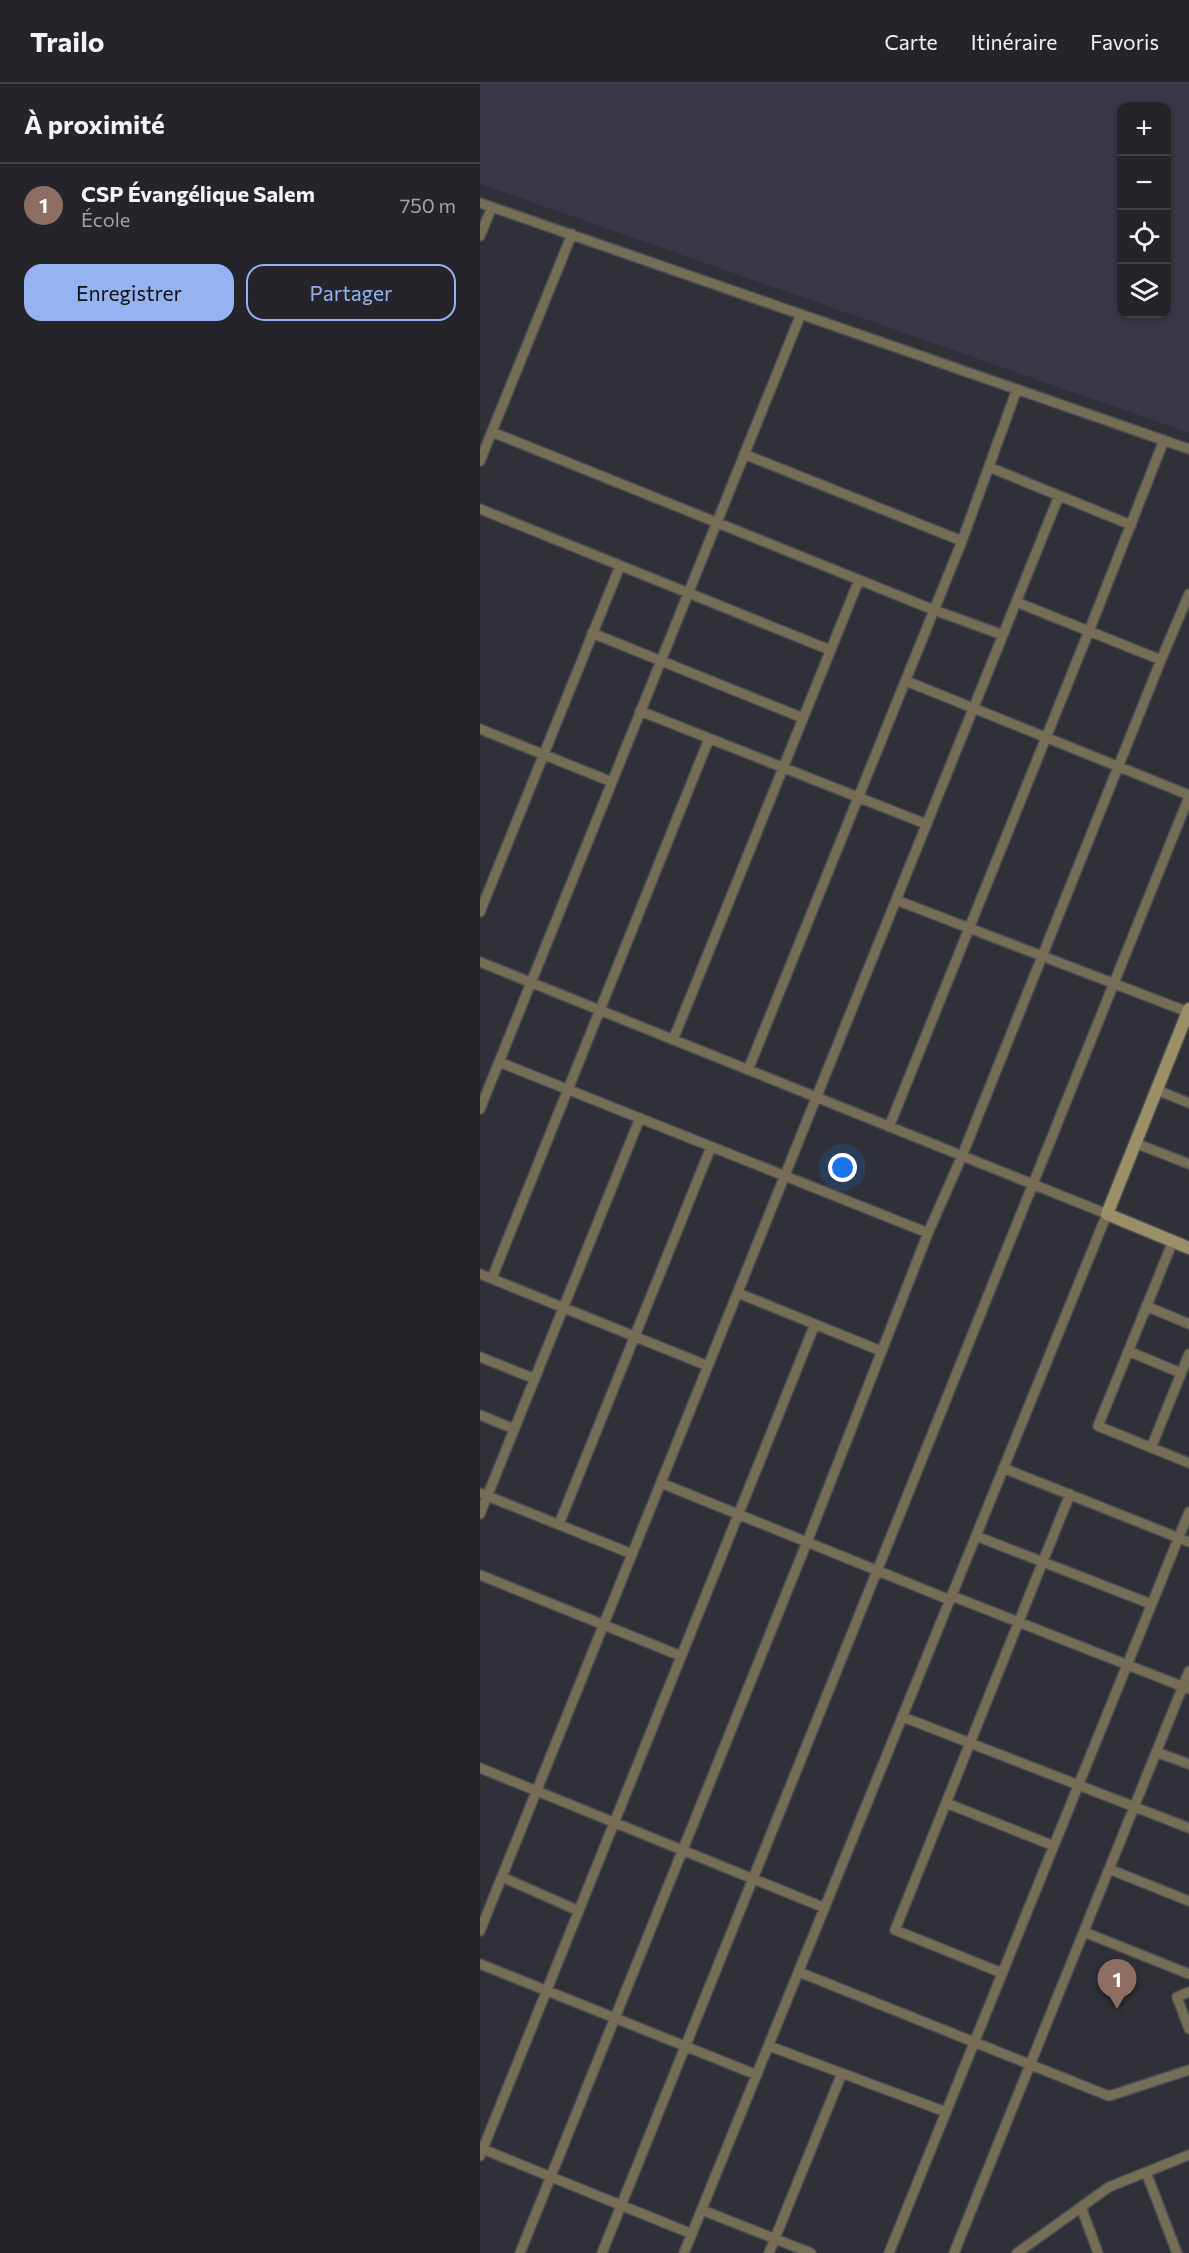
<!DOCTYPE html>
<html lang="fr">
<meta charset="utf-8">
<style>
body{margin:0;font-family:Commissioner,sans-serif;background:#303036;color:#f1f3f6}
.controls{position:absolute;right:18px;top:18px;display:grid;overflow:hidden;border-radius:12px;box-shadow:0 3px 9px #0003}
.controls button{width:54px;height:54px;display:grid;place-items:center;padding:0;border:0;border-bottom:2px solid #414147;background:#24242a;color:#f1f3f6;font:30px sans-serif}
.you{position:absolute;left:363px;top:1084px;width:21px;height:21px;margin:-15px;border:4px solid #fff;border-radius:50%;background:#1a73e8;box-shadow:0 0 0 9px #1a73e833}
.badge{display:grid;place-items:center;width:39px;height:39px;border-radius:50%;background:#95b2f1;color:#fff;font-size:20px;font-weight:700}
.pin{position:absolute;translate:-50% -50px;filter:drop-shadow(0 2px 3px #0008)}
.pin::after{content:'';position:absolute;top:32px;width:21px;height:18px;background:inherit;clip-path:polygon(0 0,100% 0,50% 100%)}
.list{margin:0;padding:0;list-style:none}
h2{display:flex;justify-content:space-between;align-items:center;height:78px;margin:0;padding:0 24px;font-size:26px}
h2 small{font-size:20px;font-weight:400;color:#a3a4a8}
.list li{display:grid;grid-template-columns:39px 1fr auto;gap:18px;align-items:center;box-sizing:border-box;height:84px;padding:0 24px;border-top:2px solid #414147}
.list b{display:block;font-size:22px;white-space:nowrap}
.list p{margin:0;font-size:20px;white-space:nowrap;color:#a3a4a8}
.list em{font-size:20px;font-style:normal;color:#a3a4a8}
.actions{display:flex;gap:12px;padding:18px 24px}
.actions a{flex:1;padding:14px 0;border:2px solid #95b2f1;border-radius:18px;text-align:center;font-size:21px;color:#95b2f1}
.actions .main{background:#95b2f1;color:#111}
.icon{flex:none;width:33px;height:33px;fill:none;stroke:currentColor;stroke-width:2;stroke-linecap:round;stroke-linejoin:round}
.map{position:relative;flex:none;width:709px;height:2169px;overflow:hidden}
header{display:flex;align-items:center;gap:36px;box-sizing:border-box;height:84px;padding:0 30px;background:#24242a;border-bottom:2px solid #414147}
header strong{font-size:28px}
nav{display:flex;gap:33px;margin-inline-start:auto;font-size:21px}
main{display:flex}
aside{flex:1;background:#24242a}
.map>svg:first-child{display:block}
.built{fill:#383846;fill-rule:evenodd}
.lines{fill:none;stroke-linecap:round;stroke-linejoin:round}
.street-casing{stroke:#4c4c53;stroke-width:12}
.secondary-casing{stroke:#4c4c53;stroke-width:15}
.street{stroke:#756d55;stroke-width:9}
.secondary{stroke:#9a8f67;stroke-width:12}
</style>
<header>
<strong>Trailo</strong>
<nav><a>Carte</a><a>Itinéraire</a><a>Favoris</a></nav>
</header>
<main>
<aside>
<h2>À proximité<small></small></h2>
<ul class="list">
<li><span class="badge" style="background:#8d6e63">1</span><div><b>CSP Évangélique Salem</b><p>École</p></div><em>750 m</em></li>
</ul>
<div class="actions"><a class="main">Enregistrer</a><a>Partager</a></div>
</aside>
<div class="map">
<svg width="709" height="2169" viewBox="0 0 709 2169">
<rect width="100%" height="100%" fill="#303038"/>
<path class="built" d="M0 0H709V349L0 100ZM642 22H686V230H642Z"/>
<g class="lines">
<g class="street-casing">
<path id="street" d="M0 119 709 365
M0 152 12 123
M12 348 454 526 523 551
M264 370 482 457
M0 377 92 150
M509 383 651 441
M0 425 350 566
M536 518 681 576
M112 549 323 634
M426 597 709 711
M160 627 446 740
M0 645 132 698
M416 816 708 928
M0 828 140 482
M0 878 627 1130 204 2169
M193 956 379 496
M19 978 448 1149
M268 986 482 457 537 305
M677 1006 709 1019
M0 1025 321 230
M409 1043 609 547 684 356
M655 1059 709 1080
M693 1157 618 1342 709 1379
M0 1190 228 1282
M12 1194 229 655
M258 1209 401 1267
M666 1222 709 1240
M648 1267 701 1289
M0 1273 55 1295
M0 1331 34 1345
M671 1364 709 1270
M523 1384 709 1458
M181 1399 470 1516
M0 1409 152 1470
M0 1430 160 1034
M79 1440 231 1063
M496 1452 671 1520
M0 1491 201 1572
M472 1512 709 1605
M423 1633 709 1744
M676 1668 709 1680
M0 1684 345 1824
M466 1719 574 1762
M629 1785 709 1817
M22 1793 99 1827
M0 1847 579 412
M604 1848 709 1890
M0 1880 277 1991
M319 1888 629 2012 709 1986
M522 1889 415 1846 590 1410
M709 1908 697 1913 709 1945
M289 1962 466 2028
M0 2064 212 2150
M0 2072 335 1240
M666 2088 697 2169
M601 2123 618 2169
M222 2126 331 2169
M40 2169 327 1458 448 1149 482 1072 681 576 709 510
M122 2169 709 713
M289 2169 362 1989
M409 2169 709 1428
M474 2169 709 1587
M537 2169 629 2103 709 2071"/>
</g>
<g class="secondary-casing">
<path id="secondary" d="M709 925 627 1130 709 1164"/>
</g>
<use href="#street" class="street"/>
<use href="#secondary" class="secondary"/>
</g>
</svg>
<div class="controls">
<button>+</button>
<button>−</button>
<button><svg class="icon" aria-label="locate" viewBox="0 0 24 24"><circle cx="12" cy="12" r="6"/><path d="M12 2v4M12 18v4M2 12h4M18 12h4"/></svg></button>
<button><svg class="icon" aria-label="layers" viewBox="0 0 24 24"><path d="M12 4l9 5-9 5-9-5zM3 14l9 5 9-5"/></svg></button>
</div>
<div class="you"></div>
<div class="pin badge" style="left:637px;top:1925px;background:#8d6e63">1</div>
</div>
</main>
